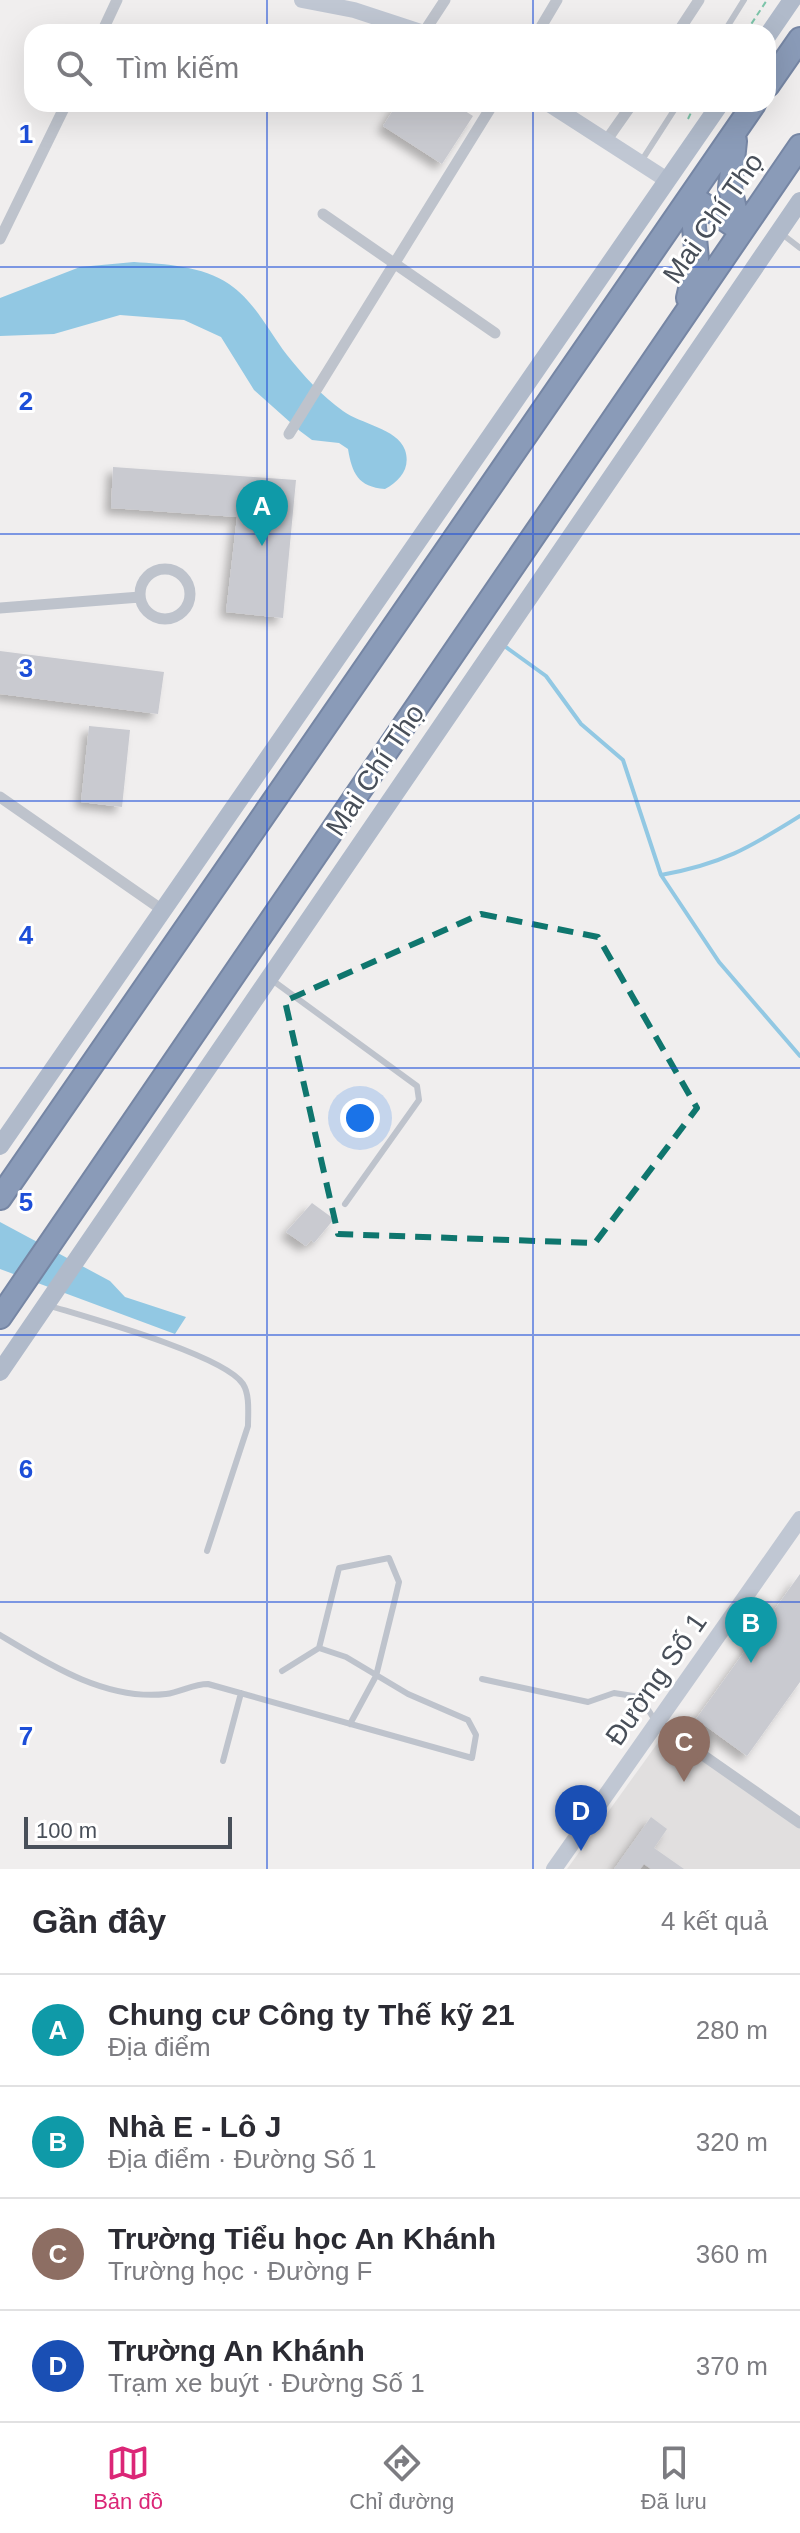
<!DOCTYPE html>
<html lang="vi">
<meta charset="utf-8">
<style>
body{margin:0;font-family:Arial,sans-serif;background:#f2f2f3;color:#2b2b33}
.scale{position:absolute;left:24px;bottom:20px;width:208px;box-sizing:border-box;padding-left:8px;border:4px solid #484f59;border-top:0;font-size:22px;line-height:28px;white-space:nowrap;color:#484f59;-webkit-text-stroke:6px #fff;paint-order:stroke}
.you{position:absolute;left:360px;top:1118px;width:28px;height:28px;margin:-20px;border:6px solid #fff;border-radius:50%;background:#1a73e8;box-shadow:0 0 0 12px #1a73e833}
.badge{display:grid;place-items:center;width:52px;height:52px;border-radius:50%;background:#db2777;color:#fff;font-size:26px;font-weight:700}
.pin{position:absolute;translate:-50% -66px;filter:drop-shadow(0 2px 4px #0008)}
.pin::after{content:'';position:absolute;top:42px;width:28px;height:24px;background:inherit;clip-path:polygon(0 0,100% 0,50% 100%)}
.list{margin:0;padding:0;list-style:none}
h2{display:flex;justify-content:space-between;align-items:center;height:104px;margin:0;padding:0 32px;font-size:34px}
h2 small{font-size:26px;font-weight:400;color:#7c7c81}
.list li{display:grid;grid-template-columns:52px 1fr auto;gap:24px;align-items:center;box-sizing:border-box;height:112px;padding:0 32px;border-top:2px solid #e1e1e2}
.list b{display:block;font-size:30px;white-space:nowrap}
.list p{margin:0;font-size:26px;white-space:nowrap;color:#7c7c81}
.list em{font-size:26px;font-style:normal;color:#7c7c81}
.icon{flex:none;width:44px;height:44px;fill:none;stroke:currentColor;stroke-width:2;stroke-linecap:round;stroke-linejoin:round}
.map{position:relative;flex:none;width:800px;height:1869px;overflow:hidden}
.search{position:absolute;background:#fff;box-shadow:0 8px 32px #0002;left:24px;right:24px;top:24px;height:88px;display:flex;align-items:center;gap:20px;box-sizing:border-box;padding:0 28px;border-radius:24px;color:#7c7c81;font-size:30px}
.sheet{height:552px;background:#fff}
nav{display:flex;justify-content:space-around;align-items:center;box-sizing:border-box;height:112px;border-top:2px solid #e1e1e2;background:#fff;font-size:22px;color:#7c7c81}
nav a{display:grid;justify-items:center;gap:4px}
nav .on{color:#db2777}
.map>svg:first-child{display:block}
.education{fill:#e1dfdf}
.water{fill:#92c8e3}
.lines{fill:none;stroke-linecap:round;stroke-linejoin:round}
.stream{stroke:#92c8e3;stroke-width:4}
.building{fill:#c9cad0;filter:url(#shadow)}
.highway-casing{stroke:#7686a4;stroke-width:26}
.path{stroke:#7cc4a9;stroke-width:2;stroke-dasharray:6 4;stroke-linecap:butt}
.lane{stroke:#bec3cc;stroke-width:6}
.street{stroke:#bec3cc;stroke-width:11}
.secondary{stroke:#c0c7d3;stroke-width:16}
.primary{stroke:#b0baca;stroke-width:18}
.highway{stroke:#8a9bb8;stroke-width:22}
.marked{fill:none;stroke:#0f766e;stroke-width:6;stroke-dasharray:16 10;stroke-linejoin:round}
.grid{fill:none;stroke:#1d4ed8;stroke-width:2;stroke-opacity:0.55}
.labels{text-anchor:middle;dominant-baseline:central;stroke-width:6;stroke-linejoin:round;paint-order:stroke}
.street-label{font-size:28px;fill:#484f59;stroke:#fff}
.grid-label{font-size:26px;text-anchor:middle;font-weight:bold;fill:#1d4ed8;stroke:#fff;stroke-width:6;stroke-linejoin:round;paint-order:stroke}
</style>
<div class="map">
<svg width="800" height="1869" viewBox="0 0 800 1869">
<defs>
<filter id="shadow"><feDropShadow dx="-6" dy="6" stdDeviation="4" flood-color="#0004"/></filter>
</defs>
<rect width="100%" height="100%" fill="#f0eeee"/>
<path class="education" d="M672 1734 800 1827V1869H567L662 1737Z"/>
<path class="water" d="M134 262C165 264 203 266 229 284 256 303 267 329 287 355 302 374 323 397 343 411 360 424 397 428 405 450 411 468 400 481 385 489 358 487 352 473 348 449L339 443 312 440 300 431 254 390 221 337 184 320 120 315 54 334 0 336V298L80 267Z
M0 1222 110 1281 125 1297 186 1317 175 1334 0 1269Z"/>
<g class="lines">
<path class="stream" d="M503 645 546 676 581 724 623 760 661 875 719 962 800 1056
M661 875C722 864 749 848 800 816"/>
</g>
<path class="building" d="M397 104H454L473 116 442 164 383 126Z
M113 467 296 480 283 618 226 612 237 517 111 508Z
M0 651 164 672 158 714 0 694Z
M89 726 130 730 122 807 81 802Z
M312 1203 334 1219 314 1243 311 1240 306 1246 286 1232Z
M800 1574V1682L747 1756 696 1719Z
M651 1817 667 1829 654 1848 684 1869H651L644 1864 640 1869H614Z"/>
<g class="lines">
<g class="highway-casing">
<path id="highway" d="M768 85 800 39
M735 141 730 188 740 230
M691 196 740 230
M688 298 697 259 691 196
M0 1198 754 104
M0 1317 800 146"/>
</g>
<path class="path" d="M746 32 767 0
M688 119 695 104"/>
<path class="lane" d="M724 32 744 0
M642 160 678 104
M782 234 800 248
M272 980 417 1086 419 1100 345 1204
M50 1306C86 1317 224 1355 243 1384 250 1395 248 1413 248 1426L207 1551
M0 1635C48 1664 106 1701 166 1694 181 1692 193 1684 208 1684L472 1758 476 1735 468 1720 408 1694 346 1657 319 1648 282 1671
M319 1648 339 1568 389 1558 399 1582 395 1599 376 1676 350 1724
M482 1679 588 1702 614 1693 640 1697 656 1722
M223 1761 241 1693"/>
<path class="street" d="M102 32 117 0
M424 32 445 0
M538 32 557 0
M678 32 699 0
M606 141 632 104
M323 214 495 333
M0 239 66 104
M289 434 493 104
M140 594a25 25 0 1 1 50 0a25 25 0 1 1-50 0Z
M0 608 140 597
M0 797 161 909
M657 1723 800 1823"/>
<path class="secondary" d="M302 0 354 10 421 32
M549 104 667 180
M554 1869 800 1519"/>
<path class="primary" d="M768 35 792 0
M0 1146 720 104
M0 1372 800 201"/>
<use href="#highway" class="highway"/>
</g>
<path class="marked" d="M481 914 598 937 697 1108 595 1243 338 1234 285 1001Z"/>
<path class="grid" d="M267 0V32M533 0V32M267 104V1869M533 104V1869M0 267H800M0 534H800M0 801H800M0 1068H800M0 1335H800M0 1602H800"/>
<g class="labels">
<g class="street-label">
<text transform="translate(713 218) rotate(-55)">Mai Chí Thọ</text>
<text transform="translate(375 770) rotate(-56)">Mai Chí Thọ</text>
<text transform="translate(656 1679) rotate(-55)">Đường Số 1</text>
</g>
</g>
<g class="grid-label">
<text x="26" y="143">1</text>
<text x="26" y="410">2</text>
<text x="26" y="677">3</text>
<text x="26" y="944">4</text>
<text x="26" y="1211">5</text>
<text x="26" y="1478">6</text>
<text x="26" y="1745">7</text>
</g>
</svg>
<div class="scale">100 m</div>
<div class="you"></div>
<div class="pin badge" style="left:262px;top:546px;background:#0f9aa8">A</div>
<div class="pin badge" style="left:751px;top:1663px;background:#0f9aa8">B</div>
<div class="pin badge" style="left:684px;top:1782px;background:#8d6e63">C</div>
<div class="pin badge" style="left:581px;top:1851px;background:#1a4fb4">D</div>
<div class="search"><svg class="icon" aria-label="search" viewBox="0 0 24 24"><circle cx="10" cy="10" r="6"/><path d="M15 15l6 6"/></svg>Tìm kiếm</div>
</div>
<section class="sheet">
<h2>Gần đây<small>4 kết quả</small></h2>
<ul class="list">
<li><span class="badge" style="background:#0f9aa8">A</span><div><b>Chung cư Công ty Thế kỹ 21</b><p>Địa điểm</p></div><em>280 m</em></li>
<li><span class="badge" style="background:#0f9aa8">B</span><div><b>Nhà E - Lô J</b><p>Địa điểm · Đường Số 1</p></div><em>320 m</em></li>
<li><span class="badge" style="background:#8d6e63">C</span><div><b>Trường Tiểu học An Khánh</b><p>Trường học · Đường F</p></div><em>360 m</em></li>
<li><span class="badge" style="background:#1a4fb4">D</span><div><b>Trường An Khánh</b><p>Trạm xe buýt · Đường Số 1</p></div><em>370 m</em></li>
</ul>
</section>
<nav>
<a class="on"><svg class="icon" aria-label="map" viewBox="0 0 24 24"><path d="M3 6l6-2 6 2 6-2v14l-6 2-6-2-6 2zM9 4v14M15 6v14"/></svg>Bản đồ</a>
<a><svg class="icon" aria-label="directions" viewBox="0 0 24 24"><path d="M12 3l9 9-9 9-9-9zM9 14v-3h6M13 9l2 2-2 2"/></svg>Chỉ đường</a>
<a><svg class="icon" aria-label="saved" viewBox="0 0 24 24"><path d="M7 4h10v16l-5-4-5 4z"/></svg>Đã lưu</a>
</nav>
